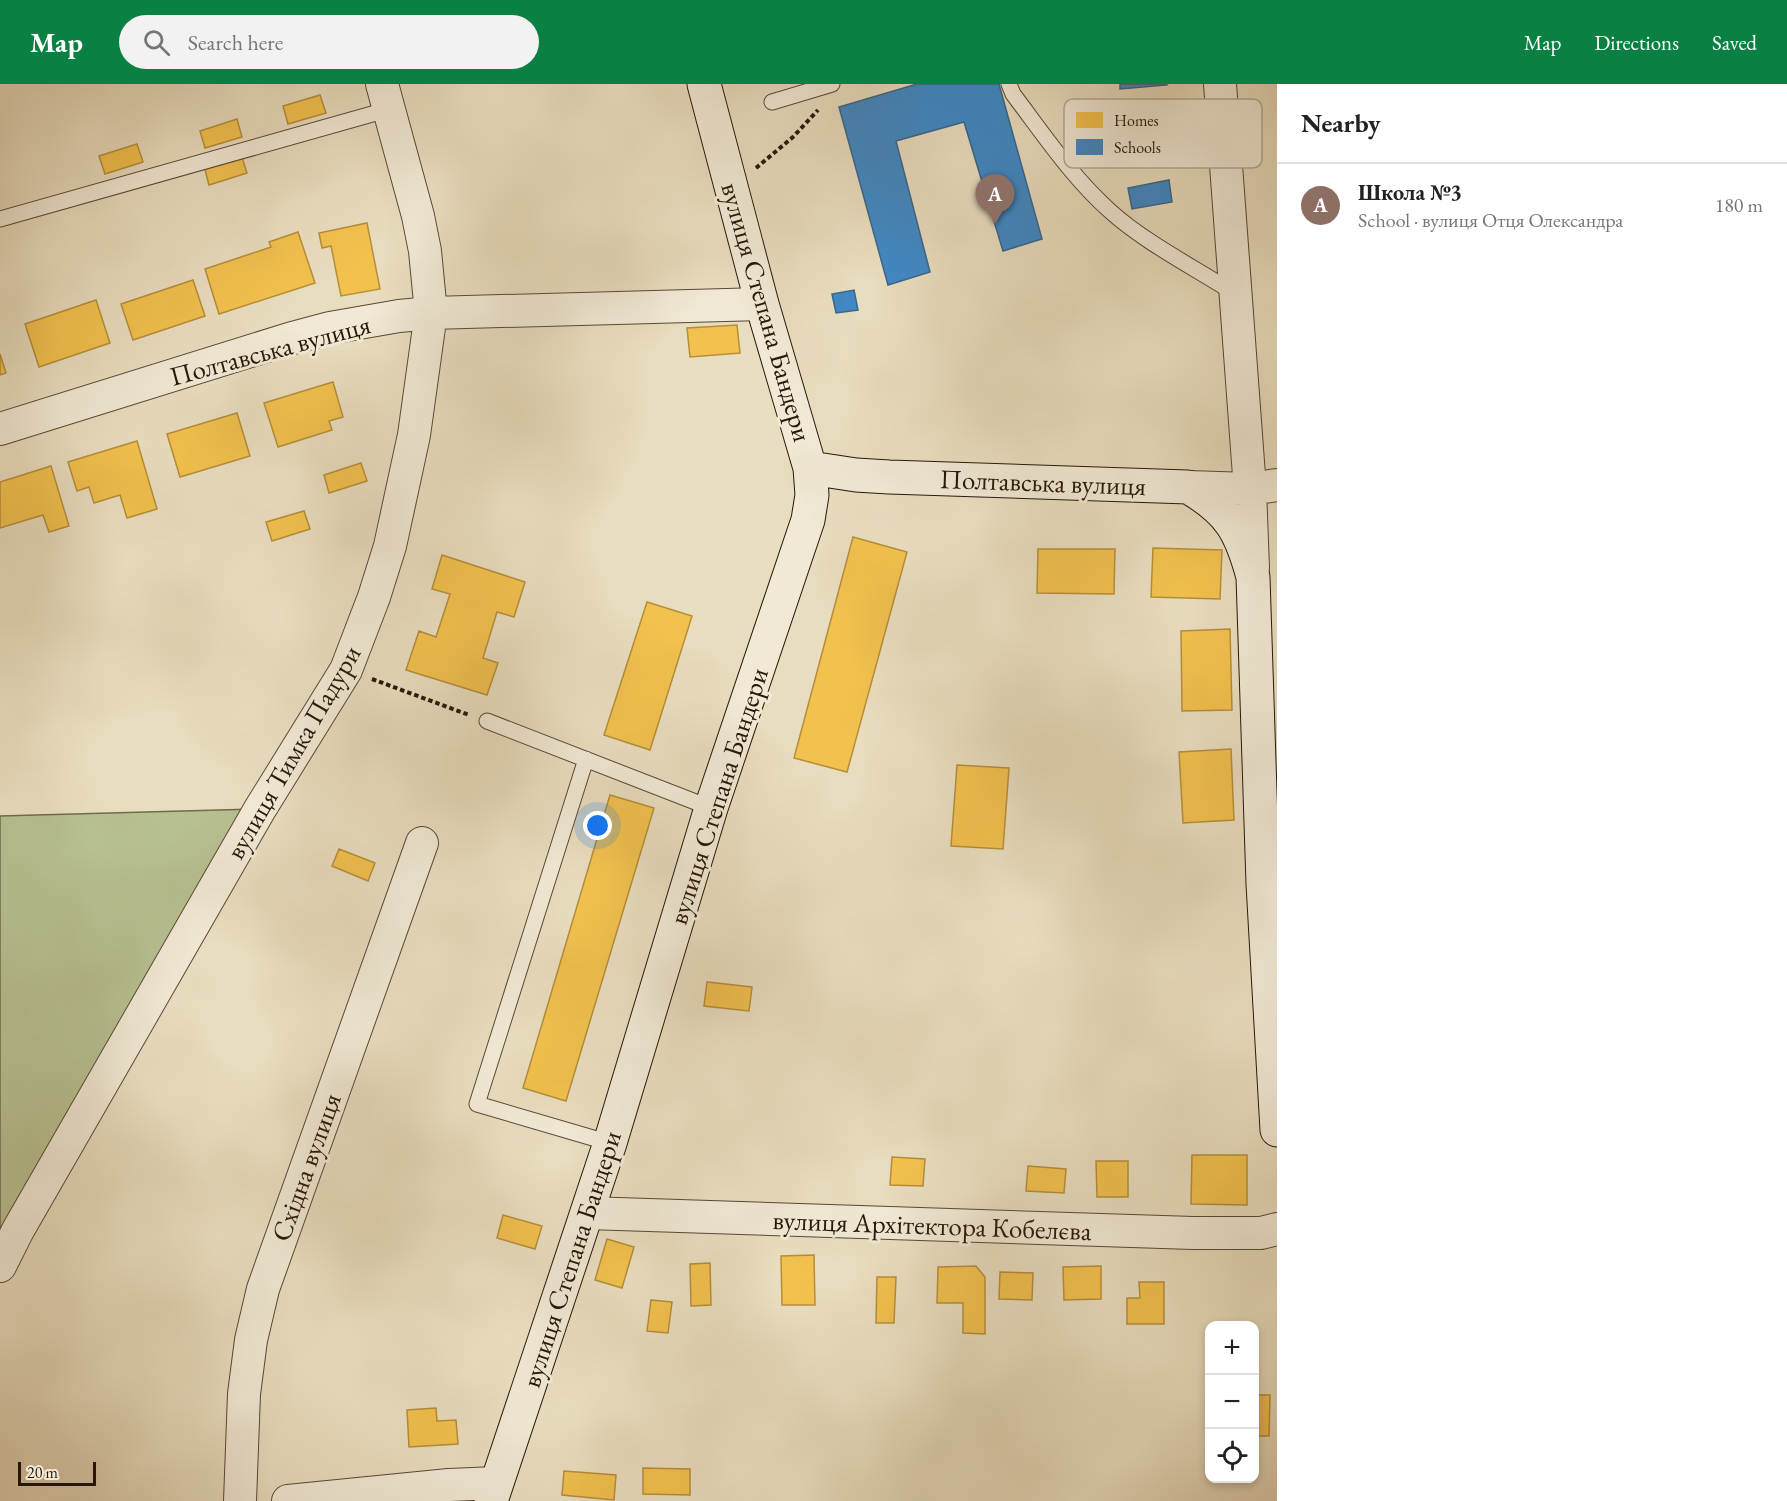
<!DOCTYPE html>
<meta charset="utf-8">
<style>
body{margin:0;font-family:"EB Garamond",serif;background:#f2f2f2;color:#222}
.controls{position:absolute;right:18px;bottom:18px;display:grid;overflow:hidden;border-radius:12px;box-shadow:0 3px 9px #0003}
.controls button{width:54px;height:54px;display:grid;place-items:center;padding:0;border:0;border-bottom:2px solid #e0e0e0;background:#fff;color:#222;font:30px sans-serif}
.scale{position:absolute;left:18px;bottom:15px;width:78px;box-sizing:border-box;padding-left:6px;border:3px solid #271708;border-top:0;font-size:16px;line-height:21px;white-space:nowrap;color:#271708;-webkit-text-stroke:4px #f1e9d5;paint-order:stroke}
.you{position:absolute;left:598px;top:742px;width:21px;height:21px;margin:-15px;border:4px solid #fff;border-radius:50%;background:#1a73e8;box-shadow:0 0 0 9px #1a73e833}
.badge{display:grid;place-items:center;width:39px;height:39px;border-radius:50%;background:#0b8043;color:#fff;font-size:20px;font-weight:700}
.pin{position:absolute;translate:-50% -50px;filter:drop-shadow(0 2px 3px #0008)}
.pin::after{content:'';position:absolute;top:32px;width:21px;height:18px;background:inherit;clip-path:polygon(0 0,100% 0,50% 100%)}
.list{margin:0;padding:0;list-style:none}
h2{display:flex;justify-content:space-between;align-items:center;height:78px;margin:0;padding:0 24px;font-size:26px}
h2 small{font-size:20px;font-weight:400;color:#767676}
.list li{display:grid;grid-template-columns:39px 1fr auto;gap:18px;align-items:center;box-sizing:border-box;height:84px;padding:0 24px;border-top:2px solid #e0e0e0}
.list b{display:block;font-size:22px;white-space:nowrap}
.list p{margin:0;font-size:20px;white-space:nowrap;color:#767676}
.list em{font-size:20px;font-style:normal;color:#767676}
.icon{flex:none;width:33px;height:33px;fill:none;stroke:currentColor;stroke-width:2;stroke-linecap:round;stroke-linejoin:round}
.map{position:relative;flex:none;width:1277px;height:1417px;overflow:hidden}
header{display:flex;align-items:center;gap:36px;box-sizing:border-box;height:84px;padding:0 30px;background:#0b8043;color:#fff}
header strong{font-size:28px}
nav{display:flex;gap:33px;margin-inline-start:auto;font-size:21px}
.search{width:420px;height:54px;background:#f2f2f2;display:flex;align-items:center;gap:15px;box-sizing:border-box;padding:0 21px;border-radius:33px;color:#767676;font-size:22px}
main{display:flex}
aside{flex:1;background:#fff}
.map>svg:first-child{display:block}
.green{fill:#b7c091;stroke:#6f6c4c;stroke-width:1.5}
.homes{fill:#f2c14e;stroke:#b58e39;stroke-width:1.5}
.schools{fill:#3f88c5;stroke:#38668c;stroke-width:1.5}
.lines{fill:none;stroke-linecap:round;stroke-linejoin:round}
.lane-casing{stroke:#584836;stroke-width:17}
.street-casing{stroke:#584836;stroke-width:34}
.secondary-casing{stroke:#271708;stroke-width:35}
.path{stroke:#271708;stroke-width:4;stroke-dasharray:4.5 3;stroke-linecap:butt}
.lane{stroke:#f1e9d5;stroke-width:15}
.street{stroke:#f1e9d5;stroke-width:32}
.secondary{stroke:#f1e9d5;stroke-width:33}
.labels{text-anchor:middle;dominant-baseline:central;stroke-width:6;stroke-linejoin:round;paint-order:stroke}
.street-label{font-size:27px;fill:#271708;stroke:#f1e9d5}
.key{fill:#f1e9d5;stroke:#b4aa98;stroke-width:1.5}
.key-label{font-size:16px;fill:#271708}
</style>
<header>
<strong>Map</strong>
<div class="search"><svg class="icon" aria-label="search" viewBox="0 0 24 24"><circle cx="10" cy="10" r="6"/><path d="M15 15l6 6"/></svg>Search here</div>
<nav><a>Map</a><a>Directions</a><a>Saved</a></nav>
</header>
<main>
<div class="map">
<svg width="1277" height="1417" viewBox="0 0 1277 1417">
<rect width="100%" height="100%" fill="#e9ddbf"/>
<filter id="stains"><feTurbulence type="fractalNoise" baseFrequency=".00333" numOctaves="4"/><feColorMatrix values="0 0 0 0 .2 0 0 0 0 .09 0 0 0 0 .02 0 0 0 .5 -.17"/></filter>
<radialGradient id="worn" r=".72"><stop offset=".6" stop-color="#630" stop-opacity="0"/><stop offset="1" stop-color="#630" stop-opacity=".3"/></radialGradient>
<path class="green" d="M260 725 0 1182V732Z"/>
<path class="homes" d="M320 11 326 29 288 40 283 22Z
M237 35 242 53 205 64 200 47Z
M137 60 143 78 105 90 99 72Z
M241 70 247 89 209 101 204 82Z
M367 139 380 205 341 212 331 162 322 164 319 149Z
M298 148 315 199 219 230 205 185 271 163 269 158Z
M193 196 205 232 133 256 121 220Z
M96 216 110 259 39 283 25 240Z
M737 241 740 269 690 273 687 244Z
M0 270 6 289 0 291Z
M333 298 343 333 329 337 332 346 278 363 264 319Z
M237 329 250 372 180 393 167 350Z
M137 357 157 425 127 434 120 411 94 419 89 403 77 407 68 378Z
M361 379 367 397 329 409 324 391Z
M51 382 69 442 49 448 43 431 0 444V398Z
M304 427 310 445 272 457 266 438Z
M853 453 907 468 847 688 794 674Z
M1153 464 1222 466 1220 515 1151 513Z
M1038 465H1115L1114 510 1037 509Z
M442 471 525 498 514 533 497 528 483 574 498 579 487 611 406 586 419 547 436 553 450 510 432 505Z
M647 518 692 532 650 666 604 651Z
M1230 545 1232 626 1182 627 1181 547Z
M1231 665 1234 736 1183 739 1179 668Z
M957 681 1009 684 1003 765 951 762Z
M610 711 654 724 566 1017 523 1004Z
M339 765 375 779 368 797 332 782Z
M707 898 752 903 749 927 704 922Z
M1192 1071H1247V1121L1191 1120Z
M892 1073 925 1075 923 1102 890 1101Z
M1096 1077H1128V1113H1097Z
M1028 1082 1066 1085 1064 1109 1026 1107Z
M503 1131 542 1142 535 1165 497 1154Z
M607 1155 634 1163 622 1204 595 1196Z
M814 1171 815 1221H782L781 1172Z
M710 1179 711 1221 691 1222 690 1180Z
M976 1182 985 1193V1250L963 1249V1219H937L938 1183Z
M1101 1182V1215L1064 1216 1063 1183Z
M1000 1188 1033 1189 1032 1216 999 1215Z
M877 1193H896L894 1239H876Z
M1139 1198H1164V1240H1127V1214H1140Z
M651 1216 672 1218 668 1249 647 1247Z
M1254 1311H1270L1269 1352H1254Z
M436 1324 437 1337 456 1336 458 1360 409 1363 407 1326Z
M643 1384 690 1385V1411L643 1410Z
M564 1387 616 1391 614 1416 562 1411Z"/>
<path class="schools" d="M917 0H999L1042 155 1003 167 964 38 896 57 930 188 888 201 839 23Z
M1120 0H1166L1167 1 1120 5Z
M1169 96 1172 118 1132 125 1128 104Z
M854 206 858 226 836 229 832 210Z"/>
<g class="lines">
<g class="lane-casing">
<path id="lane" d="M1009 0 1013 10C1044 51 1072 93 1110 127 1144 158 1195 184 1234 209
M772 18 832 0
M0 135 390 25
M487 637 711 724
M586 675 477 1020 610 1059"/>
</g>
<g class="street-casing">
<path id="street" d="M1220 0 1250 405 1253 484
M0 345 289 255 330 244 399 232 431 229 762 220
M1188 403 1250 405 1277 401
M587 1129 1193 1149H1261L1277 1145
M0 1182 18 1146 260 725 346 586 374 513 390 462 414 351 431 229 425 167 418 132 382 0
M240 1417 244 1310 251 1256 263 1205 422 759
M288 1417 449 1401 496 1399"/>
</g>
<g class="secondary-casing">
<path id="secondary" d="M810 384 856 391 889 393 1188 403C1230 427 1241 448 1253 493L1263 800 1277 1046
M491 1417 610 1059 711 724 808 436 812 411 810 384 762 220 704 0"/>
</g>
<path class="path" d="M756 84 793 53 818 26
M372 595 469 631"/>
<use href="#lane" class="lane"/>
<use href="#street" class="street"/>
<use href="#secondary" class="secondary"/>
</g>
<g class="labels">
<g class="street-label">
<text transform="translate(767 228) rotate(74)">вулиця Степана Бандери</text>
<text transform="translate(270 266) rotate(-15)">Полтавська вулиця</text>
<text transform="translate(1043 398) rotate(2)">Полтавська вулиця</text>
<text transform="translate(293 668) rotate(-60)">вулиця Тимка Падури</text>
<text transform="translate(718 712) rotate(-72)">вулиця Степана Бандери</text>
<text transform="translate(306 1083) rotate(-70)">Східна вулиця</text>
<text transform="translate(932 1141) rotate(2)">вулиця Архітектора Кобелєва</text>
<text transform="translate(571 1175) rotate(-72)">вулиця Степана Бандери</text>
</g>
</g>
<rect x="1064" y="15" width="198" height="69" rx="9" class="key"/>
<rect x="1076" y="28" width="27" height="16" fill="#f2c14e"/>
<rect x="1076" y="55" width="27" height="16" fill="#3f88c5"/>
<g class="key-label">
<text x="1114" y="42">Homes</text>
<text x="1114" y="69">Schools</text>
</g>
<rect width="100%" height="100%" filter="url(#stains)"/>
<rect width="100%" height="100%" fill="url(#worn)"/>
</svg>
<div class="controls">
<button>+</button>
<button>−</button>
<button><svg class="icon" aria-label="locate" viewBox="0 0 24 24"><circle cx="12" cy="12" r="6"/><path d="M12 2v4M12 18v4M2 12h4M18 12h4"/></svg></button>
</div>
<div class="scale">20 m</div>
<div class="you"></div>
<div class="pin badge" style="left:995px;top:140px;background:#8d6e63">A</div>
</div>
<aside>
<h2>Nearby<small></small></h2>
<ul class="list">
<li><span class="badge" style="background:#8d6e63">A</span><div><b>Школа №3</b><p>School · вулиця Отця Олександра</p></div><em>180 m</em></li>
</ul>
</aside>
</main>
